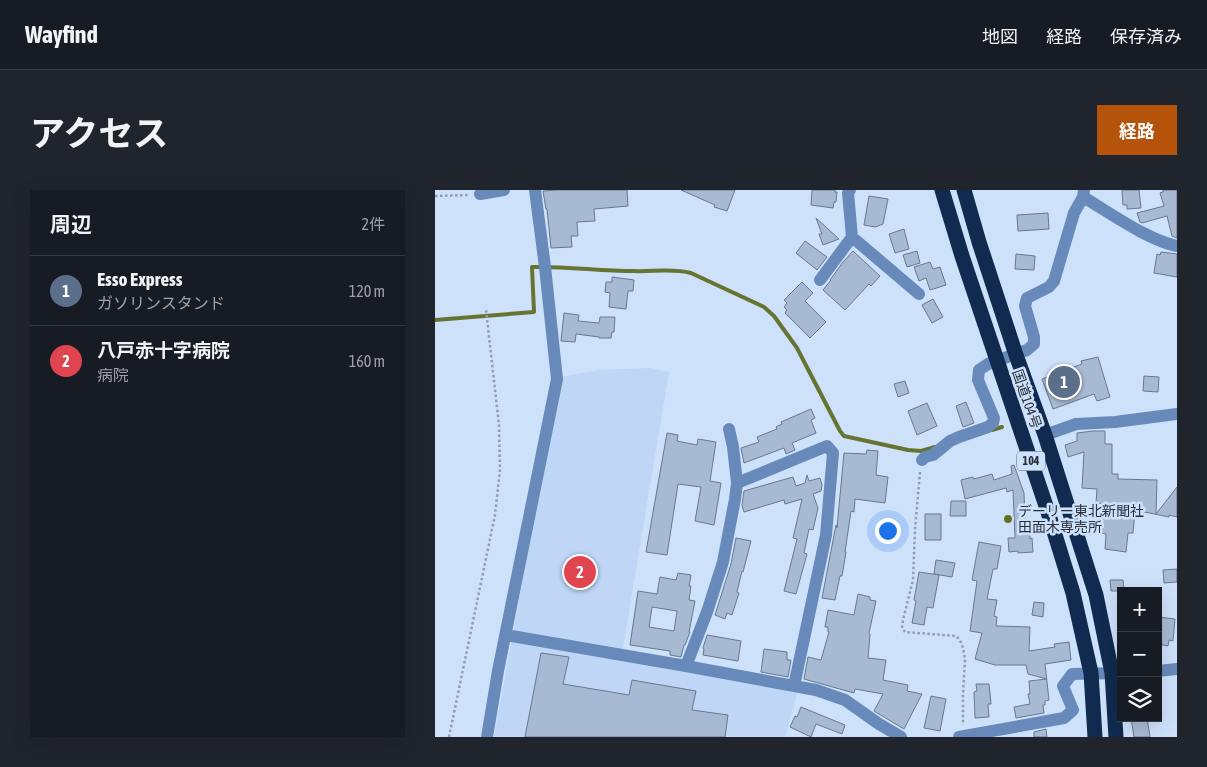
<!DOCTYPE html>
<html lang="ja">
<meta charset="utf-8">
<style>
body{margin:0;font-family:"Asap Condensed","Noto Sans JP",sans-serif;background:#20242c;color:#f1f3f6}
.controls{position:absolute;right:15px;bottom:15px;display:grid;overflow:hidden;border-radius:0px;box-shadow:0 5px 20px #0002}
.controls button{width:45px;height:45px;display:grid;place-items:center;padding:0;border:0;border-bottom:1px solid #363941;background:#171b24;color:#f1f3f6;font:25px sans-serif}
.you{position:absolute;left:452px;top:340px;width:18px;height:18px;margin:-12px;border:4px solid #fff;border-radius:50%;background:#1a73e8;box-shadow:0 0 0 8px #1a73e833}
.badge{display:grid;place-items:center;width:32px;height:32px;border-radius:50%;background:#b45309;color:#fff;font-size:16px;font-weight:700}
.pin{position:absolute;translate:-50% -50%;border:2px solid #fff;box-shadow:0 1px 5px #0006}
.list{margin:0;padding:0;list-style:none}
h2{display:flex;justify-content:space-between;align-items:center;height:65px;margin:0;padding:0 20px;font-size:21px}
h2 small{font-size:16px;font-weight:400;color:#9ea1a6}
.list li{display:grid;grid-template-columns:32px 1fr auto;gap:15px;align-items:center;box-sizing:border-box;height:70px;padding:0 20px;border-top:1px solid #363941}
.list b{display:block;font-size:19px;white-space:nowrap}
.list p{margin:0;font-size:16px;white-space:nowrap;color:#9ea1a6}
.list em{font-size:16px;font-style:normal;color:#9ea1a6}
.icon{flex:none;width:28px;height:28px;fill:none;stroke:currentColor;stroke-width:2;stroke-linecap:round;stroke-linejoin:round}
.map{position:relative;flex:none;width:742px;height:547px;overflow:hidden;border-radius:0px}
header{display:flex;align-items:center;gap:30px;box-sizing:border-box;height:70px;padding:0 25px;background:#171b24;border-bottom:1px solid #363941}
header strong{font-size:24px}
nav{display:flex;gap:28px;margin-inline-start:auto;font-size:18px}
.intro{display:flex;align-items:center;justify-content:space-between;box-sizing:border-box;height:120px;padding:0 30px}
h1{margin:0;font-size:35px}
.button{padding:12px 22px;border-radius:0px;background:#b45309;color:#fff;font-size:18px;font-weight:700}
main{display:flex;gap:30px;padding:0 30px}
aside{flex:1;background:#171b24;border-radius:0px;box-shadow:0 5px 20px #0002}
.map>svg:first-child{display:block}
.built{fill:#bfd6f6}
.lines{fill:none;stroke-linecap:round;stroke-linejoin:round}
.stream{stroke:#667431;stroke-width:4}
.building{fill:#a8bad3;stroke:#67788f;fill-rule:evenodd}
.path{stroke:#8f9db1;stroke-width:2.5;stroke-dasharray:2.5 2.5;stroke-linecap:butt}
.minor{stroke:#688aba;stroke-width:12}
.highway{stroke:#102b4f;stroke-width:15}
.poi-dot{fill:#63711c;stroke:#cee1fb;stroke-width:2}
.labels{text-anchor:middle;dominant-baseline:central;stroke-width:5;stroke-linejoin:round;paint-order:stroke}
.shield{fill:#cee1fb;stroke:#5a6473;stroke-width:1}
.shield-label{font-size:12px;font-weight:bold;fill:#282f39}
.street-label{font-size:14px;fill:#282f39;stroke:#cee1fb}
.poi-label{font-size:14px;fill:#282f39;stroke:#cee1fb;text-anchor:start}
</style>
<header>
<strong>Wayfind</strong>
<nav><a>地図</a><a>経路</a><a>保存済み</a></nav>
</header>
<div class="intro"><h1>アクセス</h1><a class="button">経路</a></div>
<main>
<aside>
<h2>周辺<small>2件</small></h2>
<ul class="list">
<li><span class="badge" style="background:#5c6f8a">1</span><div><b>Esso Express</b><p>ガソリンスタンド</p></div><em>120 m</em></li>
<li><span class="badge" style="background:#e0444e">2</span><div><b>八戸赤十字病院</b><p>病院</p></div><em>160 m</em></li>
</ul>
</aside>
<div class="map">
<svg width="742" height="547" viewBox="0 0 742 547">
<rect width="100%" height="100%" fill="#cee1fb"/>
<path class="built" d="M215 178 234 182 186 470 363 500 350 547H59L125 187 163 180Z"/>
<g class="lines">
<path class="stream" d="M0 130 99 122 97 77C131 76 164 81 198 81 217 82 237 78 256 83L329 117 339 126 362 158 405 241 409 246 473 260 486 261 500 257
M557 240 567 237"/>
</g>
<path class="building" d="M122 0H192L193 16 159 19 160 31 142 32 143 46H136L137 57 116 58 112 19H111L108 1Z
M246 0H300L292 21 279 17 280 15Z
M377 0H400V2H402L401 12H399L398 18 376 15Z
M687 0H704L706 18 692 19V15H688Z
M728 0H742V48L737 46 732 26 707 33 705 32 702 23 729 16 725 3 728 2Z
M434 6 453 9 448 34 440 37 429 35Z
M613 23 614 39 583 41 582 25Z
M381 28 404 49 388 55 384 44H387Z
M469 39 474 59 460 63 454 44Z
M370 51 392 67 382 80 361 63Z
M418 61 445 86 436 96 434 94 410 120 388 100 396 90H395L408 72Z
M482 61 485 73 472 77 468 65Z
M726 62 742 64V87L719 83 722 64 725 65Z
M581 64 600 66 599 80 580 79Z
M495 72 498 79 505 77 511 95 495 100 491 88 484 91 479 77Z
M177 87 199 90 198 101H193L191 119 174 117 175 103 170 102 171 92H177Z
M367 92 378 103 370 111 391 132 375 148 350 123 352 120 349 117 352 113 349 110Z
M498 109 508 127 497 133 487 115Z
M129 123 144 125 143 131 164 133 165 127H180L179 142H177L176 148H164V147L141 144 140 152 126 151Z
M663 167 675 207 662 211 659 204 618 219 607 189 647 174 646 171Z
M709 186 724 187 723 202 708 201Z
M470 191 474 203 463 207 459 194Z
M531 212 539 233 528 237 521 216Z
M492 213 502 236 482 245 473 221Z
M376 219 380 228 376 230 381 243 357 253 360 260 351 264 349 258 309 273 306 258 324 252 322 247 342 239 341 237 347 234 346 232Z
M658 241H670V254H677V284H683V289L722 290 721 324 742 297V327L734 325V327L700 320 698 343H693L691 362 670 359 671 344 666 343 668 314 661 313 662 299 647 298 649 262 633 267 630 255 642 251V243Z
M232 243 243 245 242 251 262 255 263 249 281 252 275 291 286 293 279 335 260 331 266 297 243 294 232 365 211 362Z
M432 260 443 261 441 285 453 287 450 313 420 309 419 322 416 321 410 362H411L407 386H405L400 410 387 408 401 335 402 338 409 263 431 264Z
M579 275 589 303 590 331H594L595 349 597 348 598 362 583 363V361L574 362 573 348H580L578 300 572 302 571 298 530 309 526 290 538 287 539 289 557 284 559 290 577 284 576 276Z
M372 285 374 291 385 288 387 295 386 301 378 304 383 318 378 340 374 339 369 363 372 364 361 404 349 401 362 349 358 348 367 309 350 314 349 310 309 322 307 315 309 301 358 287 361 296 370 293Z
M516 311H531V326H515Z
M490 324H506V350H490Z
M301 348 316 351 308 382 307 381 302 402 304 403 297 425 292 423 290 429 280 425 296 374Z
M544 352 566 356 562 379H558L552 409 562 410 559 426 562 427 561 436 595 437 594 461 620 457 619 454 634 452 636 470 610 474 614 510 610 511V515H608L609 523 581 528 579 517 595 514 593 504H595L594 491 612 489 593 484 591 475H560L540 469 547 443 535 441 542 391 537 390Z
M501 370 520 373 517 387 499 384Z
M742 379V392L729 393 728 380Z
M484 382 504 385 498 418 492 417 489 435 477 433 481 411 479 410Z
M243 383 256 385 254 396H256L254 410 260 411 254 442H255L250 455H249L246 467 235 465V461L195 455 203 401 222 404 225 387 241 390ZM217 417 242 421 239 441 214 437Z
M675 390H688L689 401H676Z
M423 404 435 407V410L441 411 434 443 435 444 433 468 451 470 448 490 473 495 472 501 487 504 469 539 439 521 448 504 420 499 419 503 369 489 373 467 386 470 394 442H393V437H390L393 420 419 425Z
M599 412 609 413 608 427 597 425Z
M723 427 740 429 738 451 734 450 733 456 723 454Z
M272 445 306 451 303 471 268 465 269 459 268 458Z
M329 459 352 462V470H356L353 487 326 482Z
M106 463 134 467 128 494 194 505 197 490 261 501 257 520 293 525 290 547H90Z
M541 494H554L556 514H553L554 527 540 528 539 502 542 501Z
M496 506 511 509 505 541 489 538Z
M366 517 410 535 407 544 381 534 376 547 355 537 360 526 362 527Z
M696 528H712L715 547H699Z
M611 539 612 547H599V542Z"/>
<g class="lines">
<path class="path" d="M0 6 33 5
M485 282 480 339 478 390 468 430 467 438 470 442 521 446 525 450 528 458 530 469 528 505V535
M14 547 60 325 65 280 64 235 51 120"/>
<path class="minor" d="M415 0 413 3 417 47 484 104
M45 4 69 0
M648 7C674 22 712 50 742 56
M385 90 417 47
M610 245 641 234 680 232 742 224
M487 270 490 267 498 265 515 251 524 247 553 237 558 233 559 228 543 190 544 180 553 174 592 160 599 154V147L590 116 592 108 614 97 619 91 639 23 648 7 649 0
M302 293 392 256 398 263 391 345 359 496
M71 445 251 476 381 500 410 510 444 534 466 547
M251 476 272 422 288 372 300 309 302 293 298 257 294 239
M723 481 742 479
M52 547 63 481 122 189 110 77 100 0
M524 547 629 528 638 520 628 496 637 484 686 483"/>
<path class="highway" d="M507 0 527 66 613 322 638 403 656 483 660 547
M529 0 544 52 581 165 610 245 661 405 677 483 681 547"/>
</g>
<circle class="poi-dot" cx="573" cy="329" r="5"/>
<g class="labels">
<rect class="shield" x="582" y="261.5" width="28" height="19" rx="4"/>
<g class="shield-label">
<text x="596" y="271">104</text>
</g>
<g class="street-label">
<text transform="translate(592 209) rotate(71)">国道104号</text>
</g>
<g class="poi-label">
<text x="583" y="321">デーリー東北新聞社<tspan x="583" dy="16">田面木専売所</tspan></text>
</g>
</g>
</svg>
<div class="controls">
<button>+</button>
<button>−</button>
<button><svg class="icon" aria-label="layers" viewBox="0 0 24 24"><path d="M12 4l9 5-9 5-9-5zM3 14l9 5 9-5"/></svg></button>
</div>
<div class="you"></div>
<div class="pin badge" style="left:629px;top:192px;background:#5c6f8a">1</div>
<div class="pin badge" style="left:145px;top:382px;background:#e0444e">2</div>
</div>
</main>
